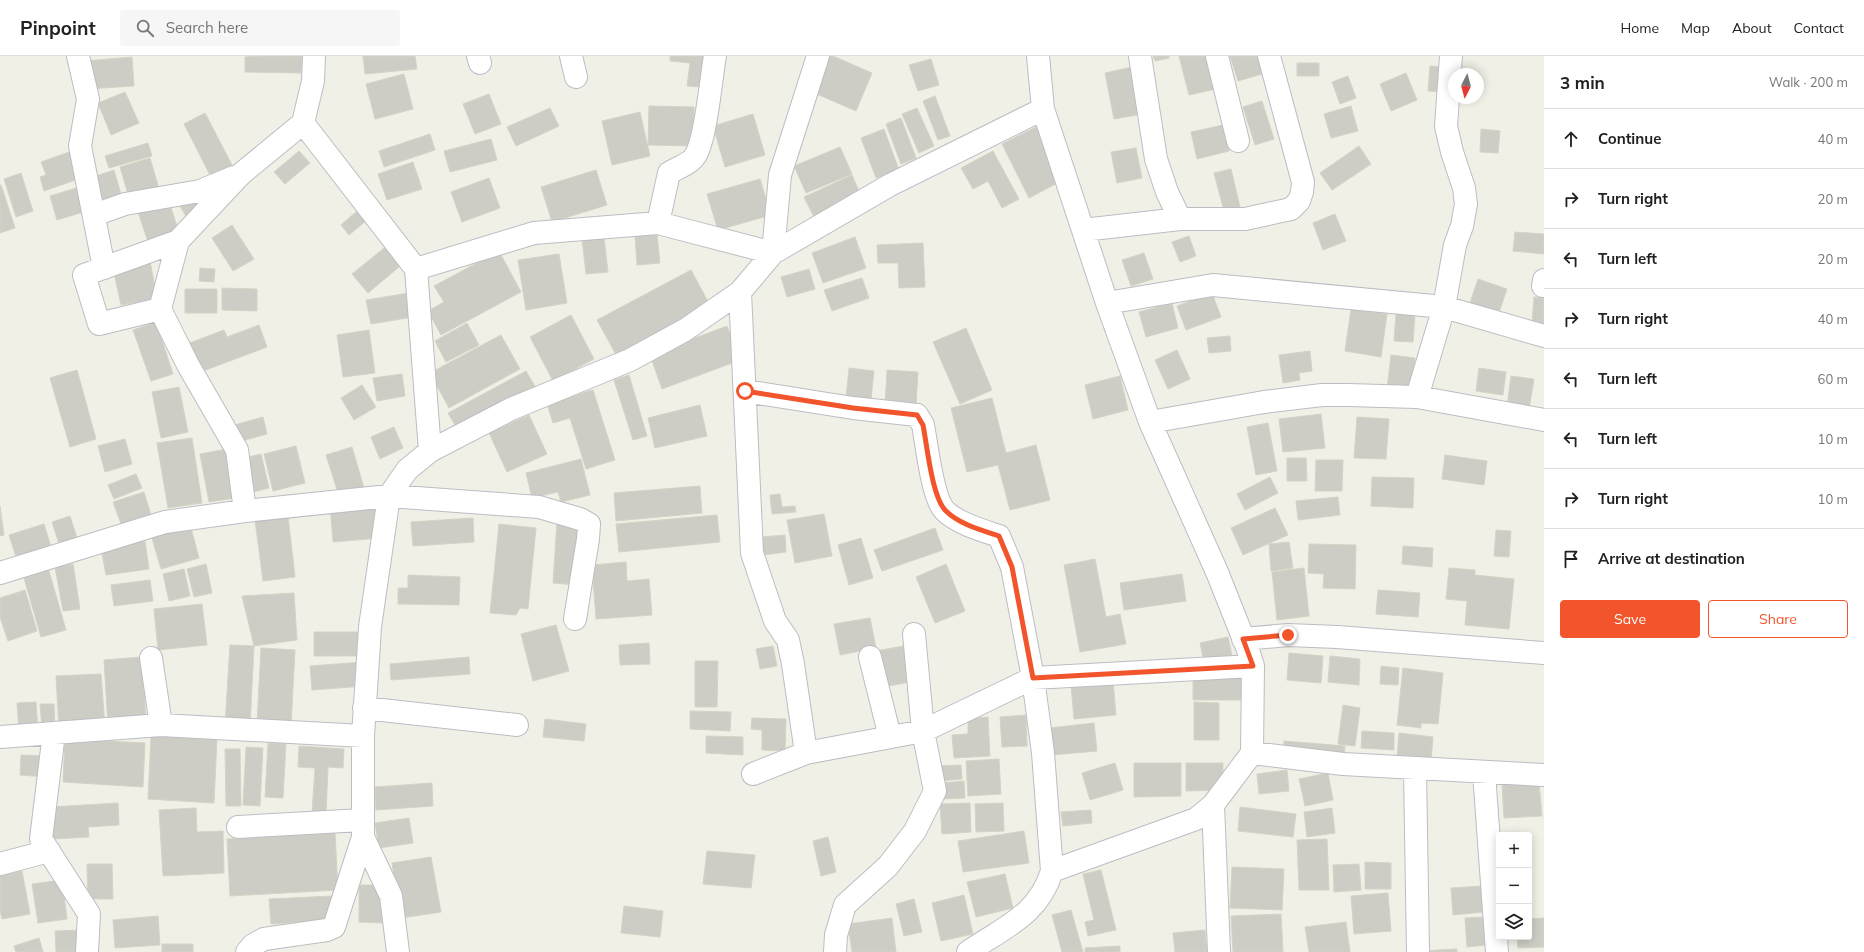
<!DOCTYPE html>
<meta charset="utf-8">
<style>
body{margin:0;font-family:Mulish,sans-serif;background:#f6f6f6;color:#222}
.controls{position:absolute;right:12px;bottom:12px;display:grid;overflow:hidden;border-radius:4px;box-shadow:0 2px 10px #0003}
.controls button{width:36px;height:36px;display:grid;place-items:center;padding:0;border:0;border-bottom:1px solid #e0e0e0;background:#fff;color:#222;font:20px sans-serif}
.compass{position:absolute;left:1448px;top:12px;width:36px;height:36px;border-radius:50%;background:#fff;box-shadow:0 2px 10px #0003;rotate:186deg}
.stop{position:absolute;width:12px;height:12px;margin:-9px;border:3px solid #f2542b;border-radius:50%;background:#fff}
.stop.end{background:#f2542b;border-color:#fff;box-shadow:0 1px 4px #0008}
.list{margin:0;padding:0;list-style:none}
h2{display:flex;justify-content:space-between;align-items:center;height:52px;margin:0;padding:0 16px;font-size:17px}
h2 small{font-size:13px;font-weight:400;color:#767676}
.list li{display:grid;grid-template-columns:26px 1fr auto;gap:12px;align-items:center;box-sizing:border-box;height:60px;padding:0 16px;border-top:1px solid #e0e0e0}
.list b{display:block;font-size:15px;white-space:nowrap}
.list em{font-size:13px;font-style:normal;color:#767676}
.actions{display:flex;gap:8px;padding:12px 16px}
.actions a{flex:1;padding:9px 0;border:1px solid #f2542b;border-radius:4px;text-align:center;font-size:14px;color:#f2542b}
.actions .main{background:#f2542b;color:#fff}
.icon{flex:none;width:22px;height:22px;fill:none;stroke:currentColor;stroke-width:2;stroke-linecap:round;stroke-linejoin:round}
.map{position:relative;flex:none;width:1544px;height:896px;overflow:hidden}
header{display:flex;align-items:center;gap:24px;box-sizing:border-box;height:56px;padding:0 20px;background:#fff;border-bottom:1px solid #e0e0e0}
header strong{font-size:19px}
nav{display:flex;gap:22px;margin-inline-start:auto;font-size:14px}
.search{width:280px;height:36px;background:#f6f6f6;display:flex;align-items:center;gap:10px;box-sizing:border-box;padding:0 14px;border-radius:4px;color:#767676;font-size:15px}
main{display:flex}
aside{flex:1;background:#fff}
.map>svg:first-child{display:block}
.building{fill:#cecdc5;stroke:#d6d3c4}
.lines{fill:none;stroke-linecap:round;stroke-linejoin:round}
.minor-casing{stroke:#bbbdc3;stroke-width:24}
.minor{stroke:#fff;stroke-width:22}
.route{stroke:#f2542b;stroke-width:5}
</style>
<header>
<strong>Pinpoint</strong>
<div class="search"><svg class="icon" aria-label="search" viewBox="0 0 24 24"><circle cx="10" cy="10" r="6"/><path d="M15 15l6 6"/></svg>Search here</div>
<nav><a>Home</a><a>Map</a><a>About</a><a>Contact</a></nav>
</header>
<main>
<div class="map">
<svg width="1544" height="896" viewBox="0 0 1544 896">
<rect width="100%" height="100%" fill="#f1f0e7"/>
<path class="building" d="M261 0H302L301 17 245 16V1Z
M363 0H415L417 13 365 18Z
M670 0H705L702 31 687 30 690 7 670 5Z
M827 0H833L872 17 856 55 812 36Z
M1153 0H1169V2L1155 5Z
M1179 0H1212L1220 32 1189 39Z
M1230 0H1264L1269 16 1238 25Z
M132 1 134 30 87 33 85 5Z
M931 3 939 29 918 35 909 9Z
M1297 7H1319V20H1297Z
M1430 10 1444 11 1443 36 1428 35Z
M1132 11 1142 58 1114 63 1105 17Z
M1406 17 1417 44 1391 55 1380 28Z
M404 18 413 53 375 63 366 28Z
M1348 20 1356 42 1340 48 1332 26Z
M125 36 139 67 111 79 98 47Z
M489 38 501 68 475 78 463 48Z
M935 40 950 80 938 84 923 45Z
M1262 45 1274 83 1255 89 1243 51Z
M649 50 694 51V90L648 89Z
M1351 50 1358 75 1331 82 1324 58Z
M550 52 559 70 516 90 507 71Z
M917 52 934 90 919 97 902 58Z
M640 56 650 100 612 109 602 65Z
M205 57 233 111 212 123 184 68Z
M753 58 765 99 725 111 713 70Z
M901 62 916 102 901 108 886 68Z
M1223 69 1229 95 1197 103 1191 76Z
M1036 71 1063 124 1029 142 1002 88Z
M884 73 899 114 876 122 861 82Z
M1481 73 1500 75 1498 97 1480 96Z
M430 78 435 94 384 111 379 95Z
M491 83 497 104 450 116 444 95Z
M148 87 152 100 109 112 105 100Z
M1359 90 1371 108 1332 134 1320 117Z
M840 91 852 118 806 137 794 110Z
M1136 92 1142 122 1117 127 1111 96Z
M72 95 81 122 44 135 40 121 46 119 41 106Z
M299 95 310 107 285 128 274 116Z
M993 95 1019 143 1002 152 988 125 973 133 961 112Z
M150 102 160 136 130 145 120 111Z
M413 106 422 133 387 144 378 118Z
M1231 113 1240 151 1224 155 1214 117Z
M114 114 123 145 105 150 96 120Z
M596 114 607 149 552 166 541 131Z
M21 117 33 155 16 161 4 123Z
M852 119 862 142 815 163 804 141Z
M489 122 500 152 462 166 451 136Z
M760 123 771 159 718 174 707 138Z
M0 129H1L15 172 0 177Z
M83 130 90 154 57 164 50 140Z
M195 141 202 154 187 162 180 150Z
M169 146 180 179 149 189 138 156Z
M357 155 366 165 349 179 341 169Z
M1335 158 1346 185 1323 194 1313 167Z
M232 169 254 203 233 215 212 182Z
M1515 176 1544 178V198L1513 195Z
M657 178 660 207 637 209 635 179Z
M1189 180 1196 200 1180 206 1172 186Z
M604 181 608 216 586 218 582 183Z
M855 181 866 212 823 227 812 197Z
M923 187 925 231 899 232 898 207H878L877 189Z
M389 188 405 206 368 237 352 218Z
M499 195 521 236 441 279 428 255 444 246 434 230Z
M1144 197 1153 223 1131 230 1122 204Z
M559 198 567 247 526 254 518 204Z
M150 205 157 242 121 249 113 212Z
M200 212 215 213 214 226 199 225Z
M809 213 815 233 787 241 781 221Z
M691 214 711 251 618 302 597 264Z
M862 222 869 242 832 255 824 234Z
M1478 223 1507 233 1497 262 1468 253Z
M222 232 257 233V255L222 254Z
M185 233H217V257H185Z
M409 237 413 261 371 268 366 244Z
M1212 237 1221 261 1186 274 1177 250Z
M1534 241 1544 242V269L1532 268Z
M1172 247 1178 272 1146 281 1139 256Z
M1351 253 1387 258 1381 301 1345 295Z
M1396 257 1415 258 1413 286 1394 285Z
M571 259 594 303 553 325 530 281Z
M156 266 173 318 151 325 133 274Z
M467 267 479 289 446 306 435 285Z
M259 269 267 291 198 317 187 288 224 274 227 281Z
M727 270 740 304 662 333 650 299Z
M966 272 992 334 960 348 933 286Z
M369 274 375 317 343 321 337 279Z
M501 279 520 313 449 352 430 317Z
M1230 280 1231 295 1209 297 1207 282Z
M1177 294 1190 323 1168 333 1155 304Z
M1310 295 1312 315 1299 317 1300 324 1283 327 1279 299Z
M1391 299 1415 302 1411 335 1387 333Z
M849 312 874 315 871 344 846 341Z
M1479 312 1506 316 1503 339 1476 335Z
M77 314 96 383 70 391 50 322Z
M887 314 918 316 916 350 885 349Z
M526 315 536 332 458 374 448 357Z
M402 318 405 340 377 345 373 322Z
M629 319 647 380 633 384 614 324Z
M1120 320 1128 354 1093 363 1085 329Z
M1511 320 1534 323 1529 353 1507 350Z
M362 329 376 351 354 364 341 342Z
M179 331 188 376 161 382 152 336Z
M593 334 615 404 586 413 570 362 553 367 547 348Z
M992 342 1006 397 1036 389 1050 444 1010 454 998 409 967 416 951 352Z
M700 349 707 380 655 392 648 362Z
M1321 358 1325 392 1283 396 1279 363Z
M529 359 547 398 507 416 489 377Z
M263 361 267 378 235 387 231 370Z
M1357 361 1389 363 1386 403 1354 402Z
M1268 367 1277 415 1256 419 1247 371Z
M394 371 403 392 380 403 371 381Z
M192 382 202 447 168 452 157 387Z
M125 383 132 408 105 416 98 390Z
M296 390 305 427 273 435 264 398Z
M352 391 364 432 339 440 326 399Z
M232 392 241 441 209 446 200 398Z
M261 398 269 432 249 437 240 403Z
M1445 399 1487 405 1484 429 1442 423Z
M1287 402H1306L1307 425H1287Z
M581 403 590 439 561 446 558 436 532 442 526 417Z
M1316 404H1343L1342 435H1315Z
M136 418 142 432 114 443 108 429Z
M1270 421 1278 437 1245 454 1237 438Z
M1372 421 1414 422 1413 452 1371 450Z
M700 430 702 457 616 465 614 437Z
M144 436 151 459 121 468 113 446Z
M780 438 782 451 795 450 796 456 772 458 770 439Z
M1338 441 1340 459 1298 464 1296 445Z
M377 445 380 482 333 486 330 450Z
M0 450 4 479 0 480Z
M1275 452 1288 479 1243 499 1231 472Z
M824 458 832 500 795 507 787 464Z
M717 459 720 486 619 496 616 468Z
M70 460 79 488 61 494 52 466Z
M288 460 295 521 263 525 255 464Z
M473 462 474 486 413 490 411 466Z
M557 465 580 466 577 529 553 527Z
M44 468 53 497 18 507 9 479Z
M190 468 199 502 161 513 151 479Z
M499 468 536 472 528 553 520 552 516 559 490 557Z
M935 472 943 494 882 515 874 494Z
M1496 474 1511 475 1509 501 1494 500Z
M785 479 786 496 763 499 761 481Z
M861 482 873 522 849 529 838 489Z
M145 485 149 513 106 519 101 492Z
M1289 486 1293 512 1271 515 1269 488Z
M1309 488 1356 489 1355 533 1323 532 1324 518 1308 517Z
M1403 490 1433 492 1432 511 1402 508Z
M1095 503 1106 561 1120 558 1126 588 1080 596 1064 509Z
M626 506 627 525 649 523 652 559 596 563 592 509Z
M47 508 66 574 41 581 22 515Z
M73 508 80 553 63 555 55 511Z
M206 508 212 537 194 541 187 513Z
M946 508 965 555 935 567 916 521Z
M1304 512 1309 560 1277 564 1272 516Z
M1449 512 1475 514V519L1514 523 1509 573 1465 569 1467 545 1446 543Z
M184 513 190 540 169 545 163 518Z
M1182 518 1186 545 1124 554 1120 527Z
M408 519 460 521 459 549 398 548V532H408Z
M150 524 153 545 114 550 111 529Z
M25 534 37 575 8 585 0 561V542Z
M1378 534 1420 537 1418 561 1376 558Z
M294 537 297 584 254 590 242 540Z
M202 548 207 589 158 594 154 553Z
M870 562 876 592 840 599 834 568Z
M556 569 569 615 533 625 521 578Z
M314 576H366V600H314Z
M1228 581 1232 599 1204 605 1200 587Z
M649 587 650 608 620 609 619 589Z
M230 589 254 590 250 671 225 670Z
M909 589 915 625 883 631 876 595Z
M773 590 777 610 760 613 756 593Z
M261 592 295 594 291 669 257 667Z
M1289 597 1323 600 1321 627 1287 624Z
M1330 600 1360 603 1359 629 1328 626Z
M142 601 146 666 108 669 104 604Z
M469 601 470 618 391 624 390 608Z
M695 605H718L717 651H695Z
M363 606 364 630 312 634 310 610Z
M1381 610 1399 612 1398 629 1380 628Z
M1403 612 1443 617 1438 668 1421 667V672L1397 669Z
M101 618 105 671 59 674 56 620Z
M1193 620H1245V644H1193Z
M1113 625 1116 659 1074 663 1071 629Z
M36 646 38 676 19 677 17 647Z
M1194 646 1219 647V684H1194Z
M40 648H54L55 672 42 673Z
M1343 649 1360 652 1355 690 1338 688Z
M690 655 731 656 730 675 690 673Z
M1026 659 1027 690 1002 691 1000 661Z
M988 661 990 700 954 702 952 679 968 678V663Z
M752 662 786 663 785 695 762 694V674L751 673Z
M545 663 586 668 584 685 543 681Z
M1094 667 1097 695 1052 699 1049 672Z
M1362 675 1394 677V694L1361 692Z
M1399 677 1433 681 1431 705 1397 701Z
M151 680 217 684 214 747 148 743Z
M706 680 743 681V699L706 697Z
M65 683 145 687 143 731 63 726Z
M1284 685 1345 690 1344 703 1283 698Z
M268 687 286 688 283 742 265 741Z
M299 690 344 693 343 712 328 711 326 758 312 757 315 712 298 711Z
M246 691 263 692 260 750 243 749Z
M225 693H240L241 750H226Z
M21 699 48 700 47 721 20 719Z
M999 703 1001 738 968 740 966 705Z
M1115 707 1123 734 1090 744 1082 717Z
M1134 707H1181V740L1134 741Z
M1186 707H1223V734L1186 735Z
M961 709 962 723 939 725 938 710Z
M1287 714 1289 735 1259 738 1257 718Z
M1328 717 1333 744 1305 750 1299 723Z
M964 725 965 742 943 743 942 727Z
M432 727 433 750 376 754 375 731Z
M1539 727 1542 760 1504 762 1502 729Z
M118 747 119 769 88 771 89 781 53 783 52 751Z
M970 747 971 776 942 778 940 748Z
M1003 747 1004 775 976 776 975 748Z
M1240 751 1296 758 1293 781 1238 775Z
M196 752 197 776 223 775 224 817 163 820 159 754Z
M1332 752 1335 777 1307 781 1304 756Z
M1091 754 1092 767 1063 770 1061 756Z
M409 762 413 787 379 792 375 767Z
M1024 775 1029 807 963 816 958 785Z
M335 777 338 834 230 840 227 783Z
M828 781 836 816 821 820 813 785Z
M1327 783 1329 834H1299L1297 784Z
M707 795 755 799 751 832 703 828Z
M431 801 441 856 401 862 392 807Z
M1365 806 1391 807V833H1365Z
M87 808H112L113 843H88Z
M1359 808 1361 834 1334 836 1333 809Z
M1232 811 1284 813 1282 854 1230 852Z
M1101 814 1116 874 1088 880 1085 866 1094 864 1083 818Z
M22 815 30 858 2 863 0 855V819Z
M1005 818 1013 852 976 861 967 826Z
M62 824 67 863 38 867 32 828Z
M359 829H382V867L359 866Z
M1482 830 1484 856 1453 859 1451 832Z
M1388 837 1391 875 1354 878 1351 840Z
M964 839 973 878 941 885 932 847Z
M332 840 334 864 271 868 269 843Z
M914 843 922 876 904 880 896 848Z
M624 850 663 855 660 881 621 877Z
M1071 854 1083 896H1062L1052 859Z
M1281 858 1283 896H1233L1231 860Z
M158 860 160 889 115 892 113 864Z
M1486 861 1488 889 1467 891 1465 862Z
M892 862 896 896H852L848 868Z
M1544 862V891L1518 892 1517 881H1529V863Z
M1346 866 1350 896H1309L1305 871Z
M80 874V896H56L55 875Z
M1205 874 1207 896H1175L1173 877Z
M39 882 43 896H16L14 890Z
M162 888H193V896H162Z
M1120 890V896H1085V892Z
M1457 893V896H1421V895Z"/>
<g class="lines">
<g class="minor-casing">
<path id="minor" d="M78 0 88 43 80 90 104 212
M478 0 480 7
M571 0 576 21
M1140 0 1156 103 1167 136 1180 163
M1217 0 1238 85
M303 67 416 213
M94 159 125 148 200 135 234 121
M658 167 669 117C677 112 690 108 695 100 706 84 711 22 715 0
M1083 174 1180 163H1245L1291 153 1299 145 1302 136 1303 126 1269 0
M1543 230 1544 224
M740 236 752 497 775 565 788 584 793 608 806 697
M1107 247 1213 229 1444 251 1544 280
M160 253 99 268 84 219 178 185
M745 335 853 352 917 359 923 369C927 389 932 442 945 455 959 468 981 474 999 480L1012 511 1033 622 923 675 806 697 753 718
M1417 341 1444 251 1455 189 1462 170 1466 148 1464 132 1452 96 1446 70 1451 0
M1150 366 1264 346 1322 339H1348L1417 341 1544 364
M430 395 416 213 534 177 658 167 773 197 780 119 818 0
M245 455 237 394 188 309 160 253 178 185 241 118 303 67 313 25 314 0
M0 517 165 466 245 455 389 440 539 451 580 463 589 468 588 483 575 563
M1243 583 1288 579 1337 581 1544 597
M870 601 890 681
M151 602 161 669
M364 652 517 669
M54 677 41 783 89 858 87 896
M0 681 161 669 363 680
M1252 697 1343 708 1544 719
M1415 713 1418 896
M1484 717 1497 896
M1213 749 1219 896
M238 771 362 764
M0 808 49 795
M1052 815 1043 697 1033 622 1253 610
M247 896 253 889 264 883 327 874 334 871 363 781
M398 896 391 840 363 781V680L370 571 389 440 407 414 430 395 511 353 630 304 685 274 740 236 773 197 890 129 1043 53
M835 896 836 879 845 849 888 810 915 775 935 735 923 675 914 578
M968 896C1004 871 1038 860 1052 815L1196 763 1213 749 1252 697 1253 610 1248 594 1217 516 1150 366 1107 247 1043 53 1038 0"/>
</g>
<use href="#minor" class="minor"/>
</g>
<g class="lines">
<path class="route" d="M745 335 853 352 917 359 923 369C927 389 932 442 946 455 959 468 981 474 999 480L1012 511 1033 622 1253 610 1243 583 1288 579"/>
</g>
</svg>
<div class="controls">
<button>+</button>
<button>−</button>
<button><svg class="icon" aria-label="layers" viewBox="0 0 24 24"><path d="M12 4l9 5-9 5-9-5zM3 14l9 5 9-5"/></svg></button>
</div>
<svg class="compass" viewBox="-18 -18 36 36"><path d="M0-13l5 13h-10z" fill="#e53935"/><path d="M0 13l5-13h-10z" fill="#767676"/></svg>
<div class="stop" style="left:745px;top:335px"></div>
<div class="stop end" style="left:1288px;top:579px"></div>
</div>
<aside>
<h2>3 min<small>Walk · 200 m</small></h2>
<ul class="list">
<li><svg class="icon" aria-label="ahead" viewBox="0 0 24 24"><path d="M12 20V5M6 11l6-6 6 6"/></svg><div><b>Continue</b></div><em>40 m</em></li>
<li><svg class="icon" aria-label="right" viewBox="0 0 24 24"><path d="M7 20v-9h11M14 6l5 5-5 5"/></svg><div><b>Turn right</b></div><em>20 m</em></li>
<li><svg class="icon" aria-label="left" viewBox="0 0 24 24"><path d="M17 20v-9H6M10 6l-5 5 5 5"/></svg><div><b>Turn left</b></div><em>20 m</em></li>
<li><svg class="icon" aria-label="right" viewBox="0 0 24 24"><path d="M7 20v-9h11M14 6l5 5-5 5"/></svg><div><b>Turn right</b></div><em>40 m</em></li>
<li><svg class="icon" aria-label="left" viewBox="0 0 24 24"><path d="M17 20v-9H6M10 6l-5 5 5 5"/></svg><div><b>Turn left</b></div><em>60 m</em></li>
<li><svg class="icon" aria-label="left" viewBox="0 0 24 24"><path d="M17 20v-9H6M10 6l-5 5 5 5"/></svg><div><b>Turn left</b></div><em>10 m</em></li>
<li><svg class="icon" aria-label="right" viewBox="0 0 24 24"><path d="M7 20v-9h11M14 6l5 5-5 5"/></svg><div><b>Turn right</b></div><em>10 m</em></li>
<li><svg class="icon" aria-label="arrive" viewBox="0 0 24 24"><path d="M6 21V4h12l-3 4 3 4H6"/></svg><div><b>Arrive at destination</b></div></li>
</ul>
<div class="actions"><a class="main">Save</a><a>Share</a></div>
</aside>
</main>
